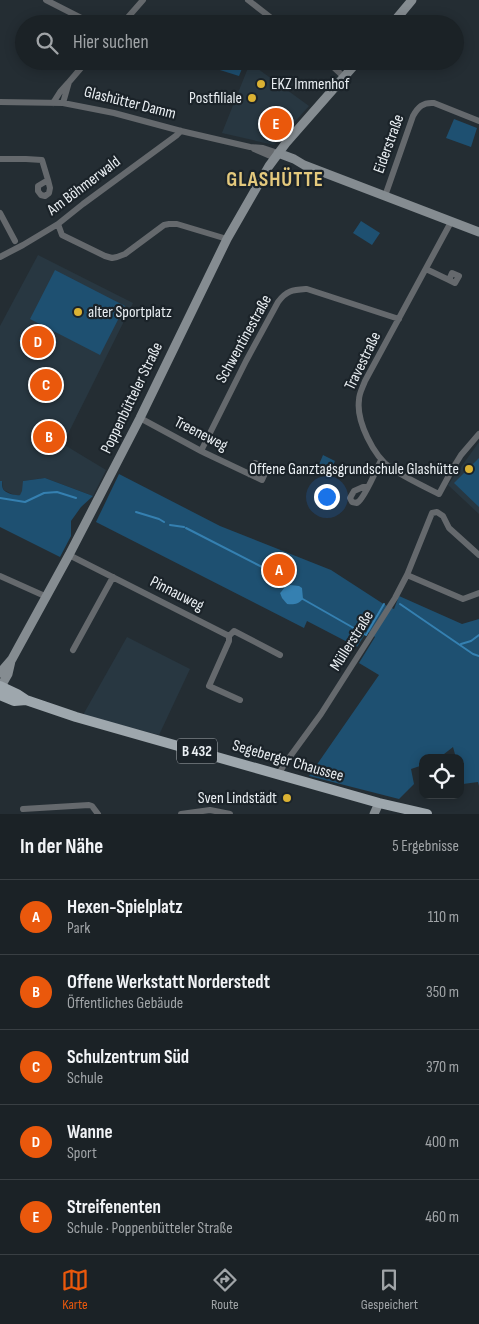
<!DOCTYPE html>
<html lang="de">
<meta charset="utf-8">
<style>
body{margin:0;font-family:"Sofia Sans Condensed",sans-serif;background:#282f32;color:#f1f3f6}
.controls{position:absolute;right:15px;bottom:15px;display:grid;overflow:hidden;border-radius:10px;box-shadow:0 2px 12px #0003}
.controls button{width:45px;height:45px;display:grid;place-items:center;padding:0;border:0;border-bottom:1px solid #393f43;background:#1b2226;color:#f1f3f6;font:25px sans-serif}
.you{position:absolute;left:326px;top:496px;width:18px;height:18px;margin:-12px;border:4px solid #fff;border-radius:50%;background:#1a73e8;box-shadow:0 0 0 8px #1a73e833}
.badge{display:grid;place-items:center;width:32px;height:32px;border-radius:50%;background:#ea580c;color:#fff;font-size:16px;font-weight:700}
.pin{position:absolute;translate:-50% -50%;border:2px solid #fff;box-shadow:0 1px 5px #0006}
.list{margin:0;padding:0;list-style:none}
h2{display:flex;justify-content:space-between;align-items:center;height:65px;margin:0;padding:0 20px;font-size:21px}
h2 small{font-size:16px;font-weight:400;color:#a0a4a7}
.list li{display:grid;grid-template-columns:32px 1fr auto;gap:15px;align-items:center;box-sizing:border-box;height:75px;padding:0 20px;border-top:1px solid #393f43}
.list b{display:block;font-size:19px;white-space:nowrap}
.list p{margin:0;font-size:16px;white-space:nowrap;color:#a0a4a7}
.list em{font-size:16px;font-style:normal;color:#a0a4a7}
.icon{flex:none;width:28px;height:28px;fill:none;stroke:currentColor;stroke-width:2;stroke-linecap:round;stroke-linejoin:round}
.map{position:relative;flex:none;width:479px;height:814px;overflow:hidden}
.search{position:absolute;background:#1b2226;box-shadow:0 2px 12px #0003;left:15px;right:15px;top:15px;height:55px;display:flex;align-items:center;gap:12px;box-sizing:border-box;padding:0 18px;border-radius:28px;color:#a0a4a7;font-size:19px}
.sheet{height:440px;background:#1b2226}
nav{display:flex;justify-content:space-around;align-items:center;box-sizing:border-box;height:70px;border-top:1px solid #393f43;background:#1b2226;font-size:14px;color:#a0a4a7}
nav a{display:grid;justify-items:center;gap:2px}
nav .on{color:#ea580c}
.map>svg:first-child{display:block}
.built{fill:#283741}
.green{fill:#1e5071;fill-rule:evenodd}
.water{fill:#3580b1}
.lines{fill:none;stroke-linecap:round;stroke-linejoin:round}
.stream{stroke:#3580b1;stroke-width:2}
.street{stroke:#65696d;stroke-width:6}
.secondary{stroke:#858c91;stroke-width:9}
.primary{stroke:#9ea7ad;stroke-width:10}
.poi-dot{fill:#dbb233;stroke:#1b2329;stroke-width:2}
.labels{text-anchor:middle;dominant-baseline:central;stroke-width:4.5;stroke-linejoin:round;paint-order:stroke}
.shield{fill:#1b2329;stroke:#acb2b6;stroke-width:1}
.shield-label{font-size:15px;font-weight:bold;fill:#eaeff3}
.poi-label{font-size:16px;fill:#eaeff3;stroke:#1b2329;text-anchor:end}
.street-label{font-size:16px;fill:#eaeff3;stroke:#1b2329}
.district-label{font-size:21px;font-weight:bold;letter-spacing:1px;fill:#e4c97d;stroke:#1b2329}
</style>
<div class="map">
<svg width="479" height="814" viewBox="0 0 479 814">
<rect width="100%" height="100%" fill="#242d33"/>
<path class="built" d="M250 63 309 106 274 145 222 133Z
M38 255 133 303 63 444 106 470 93 496 45 478 23 481V491L20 495 16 496 4 490 3 488 2 481H0V326Z
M479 442V514L448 485Z
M127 637 190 669 159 735 83 715Z"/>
<path class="green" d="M207 61H245L239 76 204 65Z
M454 119 477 128 471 147 446 138Z
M361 221 380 233 372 245 353 233Z
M55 270 125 306 100 355 30 319Z
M27 327 57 342 49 357 19 341Z
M323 455 335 461 330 472 318 467Z
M479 458V507L454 483Z
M119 474 220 526 331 570 385 605 394 609 399 596 462 624 479 619V786L478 782 463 784 460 775V758H456L453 747 439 758H423V765L411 769 414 784 399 799 309 776 379 675 359 663 375 637 367 631 357 647 307 621 304 628 96 522ZM290 585 295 604H287L280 593 285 587Z
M45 478 93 496 81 507 71 521V536L60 557 0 527V481H2C2 484 2 487 3 489 5 493 16 496 20 495L22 491 23 481Z"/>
<path class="water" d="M290 585 299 586 302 588 303 599C298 604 294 605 287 604L282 598 280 593 285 587Z"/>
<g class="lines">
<path class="stream" d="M0 498 25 502 44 493 57 492 76 498
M136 512 159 519 164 522
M170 525 184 527
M186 528 264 568 275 576 285 587
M301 598 366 635 384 604
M400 604 473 654 479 656
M461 644 471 641 479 635"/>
<path class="street" d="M46 0 93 24
M248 0 279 24
M122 24 143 0
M327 61 344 77
M0 102 63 103 114 113 181 131 250 147 263 148 278 153
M53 103 60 92 68 83
M63 103 69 82 87 61
M254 149 275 158
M0 159H26L42 160 48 180 38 186V191L41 195 45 196 49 193 50 188 48 180
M385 196 413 116C418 107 423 102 434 103L479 121
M0 213 15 241
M451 222 365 381C363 387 359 393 359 400 356 421 374 457 391 468 406 478 423 486 439 494L453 468 461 455 479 434
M58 224 62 235 105 256 112 258 117 257 125 254 164 225 169 224H177L227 239
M0 257 23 245 58 224 83 204 177 135 181 131
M426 269 449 280 452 273 459 276 455 283 449 280
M140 418 201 451 205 453 262 480 267 469 255 463 249 474
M201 451 246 361 278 302C287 290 293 290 307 289L399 319
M367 487H363L354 491 350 498 352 502 357 503C365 498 376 470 381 460
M69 555 229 636
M407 575 463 599 479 593
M0 576 47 597
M73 650 113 577
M240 700 209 686 229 641V636L234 631 280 655
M280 775 281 770 286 762 321 714 395 598 407 575 432 513 437 512 443 516 449 528 479 555
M23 809 89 805 92 806 98 814
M181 814 210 810 230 814"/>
<path class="secondary" d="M392 24 412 0
M278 153 294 159 304 165 479 232
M0 673 12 659 18 648 69 555 140 418 227 239 269 166 286 143 358 61
M0 688 8 674 11 661
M374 814 379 803"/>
<path class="primary" d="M0 686 17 694 26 700 76 717 379 803 427 814
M0 695 14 701 26 700"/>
</g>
<g class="poi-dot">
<circle cx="261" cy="84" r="5"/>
<circle cx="252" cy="98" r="5"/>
<circle cx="78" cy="312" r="5"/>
<circle cx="469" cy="469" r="5"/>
<circle cx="287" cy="798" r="5"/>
</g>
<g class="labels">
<rect class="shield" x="177" y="738.5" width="40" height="25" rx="4"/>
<g class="shield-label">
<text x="197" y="751">B 432</text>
</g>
<g class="poi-label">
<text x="271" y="84" text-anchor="start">EKZ Immenhof</text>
<text x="242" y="98">Postfiliale</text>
<text x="88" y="312" text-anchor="start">alter Sportplatz</text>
<text x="459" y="469">Offene Ganztagsgrundschule Glashütte</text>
<text x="277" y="798">Sven Lindstädt</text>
</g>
<g class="street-label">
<text transform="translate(130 103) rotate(14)">Glashütter Damm</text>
<text transform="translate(389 144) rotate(-70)">Eiderstraße</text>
<text transform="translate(84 186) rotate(-37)">Am Böhmerwald</text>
<text transform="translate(244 339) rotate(-61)">Schwentinestraße</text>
<text transform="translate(363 361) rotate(-64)">Travestraße</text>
<text transform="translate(132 398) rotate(-64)">Poppenbütteler Straße</text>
<text transform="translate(201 434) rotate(27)">Treeneweg</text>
<text transform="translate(177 594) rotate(27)">Pinnauweg</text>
<text transform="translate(352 641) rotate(-58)">Müllerstraße</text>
<text transform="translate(288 761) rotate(16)">Segeberger Chaussee</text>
</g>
<g class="district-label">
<text x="275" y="179">GLASHÜTTE</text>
</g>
</g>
</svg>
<div class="controls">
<button><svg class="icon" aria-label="locate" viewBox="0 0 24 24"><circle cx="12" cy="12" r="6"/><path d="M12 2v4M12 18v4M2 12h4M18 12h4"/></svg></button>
</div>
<div class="you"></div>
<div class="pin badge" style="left:279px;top:570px">A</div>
<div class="pin badge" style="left:49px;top:437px">B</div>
<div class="pin badge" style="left:46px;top:385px">C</div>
<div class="pin badge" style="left:38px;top:342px">D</div>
<div class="pin badge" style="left:276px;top:124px">E</div>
<div class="search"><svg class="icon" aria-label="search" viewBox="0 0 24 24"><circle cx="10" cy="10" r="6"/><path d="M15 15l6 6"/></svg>Hier suchen</div>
</div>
<section class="sheet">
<h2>In der Nähe<small>5 Ergebnisse</small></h2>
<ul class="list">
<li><span class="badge">A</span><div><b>Hexen-Spielplatz</b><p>Park</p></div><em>110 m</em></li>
<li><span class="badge">B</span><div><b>Offene Werkstatt Norderstedt</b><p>Öffentliches Gebäude</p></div><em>350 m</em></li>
<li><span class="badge">C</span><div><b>Schulzentrum Süd</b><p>Schule</p></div><em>370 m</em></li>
<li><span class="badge">D</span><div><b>Wanne</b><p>Sport</p></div><em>400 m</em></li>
<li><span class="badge">E</span><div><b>Streifenenten</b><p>Schule · Poppenbütteler Straße</p></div><em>460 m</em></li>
</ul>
</section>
<nav>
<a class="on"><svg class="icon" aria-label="map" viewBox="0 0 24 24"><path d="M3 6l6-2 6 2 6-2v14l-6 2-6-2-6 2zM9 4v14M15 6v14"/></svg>Karte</a>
<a><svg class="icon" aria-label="directions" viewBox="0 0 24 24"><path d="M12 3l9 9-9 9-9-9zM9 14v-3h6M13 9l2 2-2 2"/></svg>Route</a>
<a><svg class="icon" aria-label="saved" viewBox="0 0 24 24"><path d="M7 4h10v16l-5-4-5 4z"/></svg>Gespeichert</a>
</nav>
